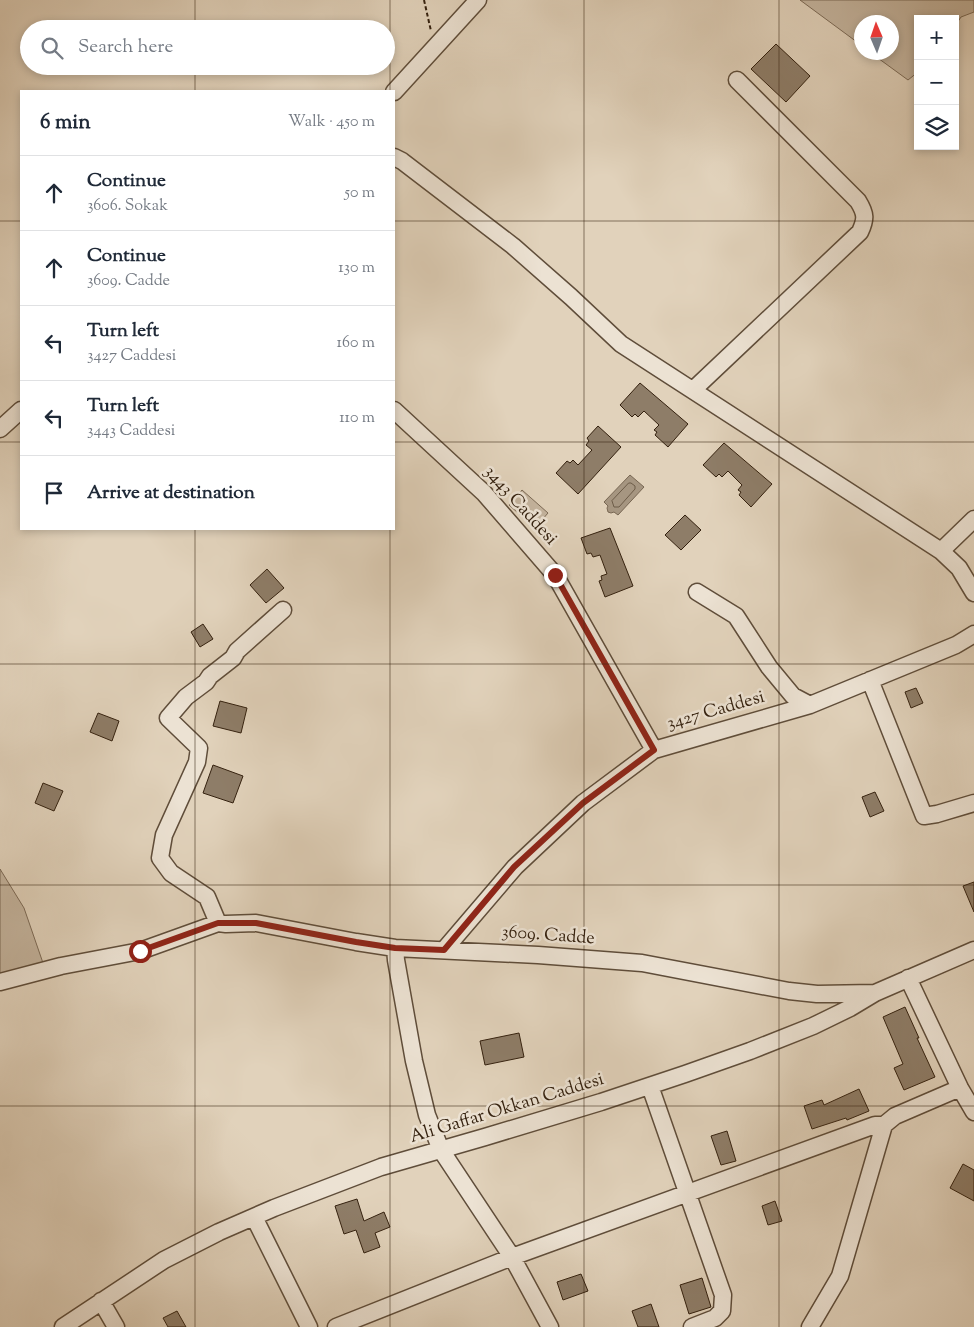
<!DOCTYPE html>
<meta charset="utf-8">
<style>
body{margin:0;font-family:"Sorts Mill Goudy",serif;background:#f2f2f3;color:#1f2937}
.controls{position:absolute;right:15px;top:15px;display:grid;overflow:hidden;border-radius:0px;box-shadow:0 2px 8px #0003}
.controls button{width:45px;height:45px;display:grid;place-items:center;padding:0;border:0;border-bottom:1px solid #e0e1e3;background:#fff;color:#1f2937;font:25px sans-serif}
.compass{position:absolute;left:854px;top:15px;width:45px;height:45px;border-radius:50%;background:#fff;box-shadow:0 2px 8px #0003;rotate:358deg}
.stop{position:absolute;width:15px;height:15px;margin:-11px;border:4px solid #8f2418;border-radius:50%;background:#fff}
.stop.end{background:#8f2418;border-color:#fff;box-shadow:0 1px 5px #0008}
.list{margin:0;padding:0;list-style:none}
h2{display:flex;justify-content:space-between;align-items:center;height:65px;margin:0;padding:0 20px;font-size:21px}
h2 small{font-size:16px;font-weight:400;color:#747a83}
.list li{display:grid;grid-template-columns:32px 1fr auto;gap:15px;align-items:center;box-sizing:border-box;height:75px;padding:0 20px;border-top:1px solid #e0e1e3}
.list b{display:block;font-size:19px;white-space:nowrap}
.list p{margin:0;font-size:16px;white-space:nowrap;color:#747a83}
.list em{font-size:16px;font-style:normal;color:#747a83}
.icon{flex:none;width:28px;height:28px;fill:none;stroke:currentColor;stroke-width:2;stroke-linecap:round;stroke-linejoin:round}
.map{position:relative;flex:none;width:974px;height:1327px;overflow:hidden}
.search{position:absolute;background:#fff;box-shadow:0 2px 8px #0003;left:20px;top:20px;width:375px;height:55px;display:flex;align-items:center;gap:12px;box-sizing:border-box;padding:0 18px;border-radius:28px;color:#747a83;font-size:19px}
.panel{position:absolute;background:#fff;box-shadow:0 2px 8px #0003;left:20px;top:90px;width:375px;height:440px;border-radius:0px}
.map>svg:first-child{display:block}
.green{fill:#c4b49e;stroke:#7c6a56}
.water{fill:#a69681;stroke:#786753}
.lines{fill:none;stroke-linecap:round;stroke-linejoin:round}
.shore{stroke:#6d5c48;stroke-width:1}
.building{fill:#8e7d68;stroke:#34210f}
.minor-casing{stroke:#5f4d3a;stroke-width:19}
.path{stroke:#34210f;stroke-width:2;stroke-dasharray:4 2.5;stroke-linecap:butt}
.minor{stroke:#ece2d3;stroke-width:16}
.route{stroke:#8f2418;stroke-width:6}
.grid{fill:none;stroke:#34210f;stroke-width:1;stroke-opacity:0.55}
.labels{text-anchor:middle;dominant-baseline:central;stroke-width:5;stroke-linejoin:round;paint-order:stroke}
.street-label{font-size:18px;fill:#34210f;stroke:#ece2d3}
</style>
<div class="map">
<svg width="974" height="1327" viewBox="0 0 974 1327">
<rect width="100%" height="100%" fill="#e1d2bb"/>
<filter id="stains"><feTurbulence type="fractalNoise" baseFrequency=".004" numOctaves="4"/><feColorMatrix values="0 0 0 0 .2 0 0 0 0 .09 0 0 0 0 .02 0 0 0 .5 -.17"/></filter>
<radialGradient id="worn" r=".72"><stop offset=".6" stop-color="#630" stop-opacity="0"/><stop offset="1" stop-color="#630" stop-opacity=".3"/></radialGradient>
<path class="green" d="M800 0H974V12L961 17 955 26V19H918V72L908 80 871 53 892 52V22H862L861 45Z
M522 490 548 513 535 528 509 505Z
M0 869 24 908 43 963 0 976Z"/>
<path class="water" d="M630 475 644 487 618 515 614 512 611 513 608 512 607 508 608 506 604 502Z"/>
<g class="lines">
<path class="shore" d="M629 483H631L635 486V489L619 507H614L612 501Z"/>
</g>
<path class="building" d="M776 44 810 76 786 102 751 69Z
M640 383 688 424 668 447 655 435 657 432 654 430 659 425 644 411 638 417 635 414 632 417 620 405Z
M598 426 621 447 578 494 556 473 567 461 570 463 573 460 578 465 592 450 586 445 589 441 587 438Z
M724 443 772 484 751 507 739 495 741 492 738 490 742 485 728 471 722 477 719 474 716 477 703 465Z
M685 515 701 530 681 550 665 535Z
M610 528 633 586 605 597 599 581 602 580 601 576 607 574 600 555 593 557 591 553 587 554 581 538Z
M267 569 284 588 266 603 250 585Z
M203 624 213 639 200 647 191 632Z
M916 688 923 703 911 708 905 692Z
M220 701 247 708 241 733 213 726Z
M98 713 119 721 112 741 90 732Z
M213 765 243 776 233 803 203 793Z
M43 783 63 791 54 811 35 803Z
M875 792 884 811 870 817 862 797Z
M974 882V912L963 886Z
M905 1007 919 1038H917L935 1077 904 1090 894 1068 903 1064 883 1017Z
M519 1033 524 1057 485 1065 480 1041Z
M859 1089 869 1111 847 1120 846 1118 812 1129 804 1106 822 1100 824 1105Z
M727 1131 736 1161 721 1165 711 1136Z
M963 1164 974 1170V1201L950 1188Z
M357 1199 364 1221 384 1212 390 1227 375 1233 380 1247 364 1253 356 1230 344 1234 335 1206Z
M775 1201 782 1221 768 1225 762 1206Z
M581 1274 588 1291 563 1300 557 1282Z
M702 1278 711 1307 689 1314 680 1285Z
M651 1304 659 1327H638L632 1311Z
M177 1311 186 1327H168L163 1318Z"/>
<g class="lines">
<g class="minor-casing">
<path id="minor" d="M394 92 478 0
M394 157 402 161 513 246 571 297 621 344 941 551 959 568 974 593
M693 390 860 232C866 219 866 214 858 201L737 80
M394 410 484 493 555 575 654 750
M0 429 21 410
M941 551 974 519
M697 592 736 616 769 667 793 696 810 705
M870 680 924 816 937 814 974 803
M218 923 207 897 171 873 160 858 164 835 197 762 199 748 168 718 186 697 206 682 210 676 233 658 237 651 283 610
M395 948 396 960 414 1061 427 1115 441 1150 512 1257 550 1327
M444 950 515 867 583 803 654 750 810 705 956 645 974 634
M908 978 960 1088 974 1112
M0 982 61 966 140 951 218 923 226 924 256 923 356 942 395 948 538 955 642 963 789 991 817 994 874 993
M650 1086 723 1295 722 1311 715 1318 692 1327
M254 1217 309 1327
M101 1301 116 1327
M63 1327 164 1260 219 1232 274 1208 381 1167 485 1137 601 1102 685 1074 750 1051 813 1026 850 1008 875 993 974 950
M336 1327 512 1257 875 1125H884
M810 1327 840 1276 884 1125 895 1116 960 1088"/>
</g>
<path class="path" d="M424 0 431 31"/>
<use href="#minor" class="minor"/>
</g>
<g class="lines">
<path class="route" d="M140 951 218 923H256L356 942 395 948 444 950 514 867 583 803 654 750 555 575"/>
</g>
<path class="grid" d="M195 0V29M390 0V91M584 0V1327M779 0V1327M195 66V91M0 221H21M394 221H974M0 442H21M394 442H974M195 529V1327M390 529V1327M0 664H974M0 885H974M0 1106H974"/>
<g class="labels">
<g class="street-label">
<text transform="translate(520 506) rotate(48)">3443 Caddesi</text>
<text transform="translate(716 711) rotate(-16)">3427 Caddesi</text>
<text transform="translate(548 936) rotate(4)">3609. Cadde</text>
<text transform="translate(507 1109) rotate(-17)">Ali Gaffar Okkan Caddesi</text>
</g>
</g>
<rect width="100%" height="100%" filter="url(#stains)"/>
<rect width="100%" height="100%" fill="url(#worn)"/>
</svg>
<div class="controls">
<button>+</button>
<button>−</button>
<button><svg class="icon" aria-label="layers" viewBox="0 0 24 24"><path d="M12 4l9 5-9 5-9-5zM3 14l9 5 9-5"/></svg></button>
</div>
<svg class="compass" viewBox="-18 -18 36 36"><path d="M0-13l5 13h-10z" fill="#e53935"/><path d="M0 13l5-13h-10z" fill="#747a83"/></svg>
<div class="stop" style="left:140px;top:951px"></div>
<div class="stop end" style="left:555px;top:575px"></div>
<div class="search"><svg class="icon" aria-label="search" viewBox="0 0 24 24"><circle cx="10" cy="10" r="6"/><path d="M15 15l6 6"/></svg>Search here</div>
<section class="panel">
<h2>6 min<small>Walk · 450 m</small></h2>
<ul class="list">
<li><svg class="icon" aria-label="ahead" viewBox="0 0 24 24"><path d="M12 20V5M6 11l6-6 6 6"/></svg><div><b>Continue</b><p>3606. Sokak</p></div><em>50 m</em></li>
<li><svg class="icon" aria-label="ahead" viewBox="0 0 24 24"><path d="M12 20V5M6 11l6-6 6 6"/></svg><div><b>Continue</b><p>3609. Cadde</p></div><em>130 m</em></li>
<li><svg class="icon" aria-label="left" viewBox="0 0 24 24"><path d="M17 20v-9H6M10 6l-5 5 5 5"/></svg><div><b>Turn left</b><p>3427 Caddesi</p></div><em>160 m</em></li>
<li><svg class="icon" aria-label="left" viewBox="0 0 24 24"><path d="M17 20v-9H6M10 6l-5 5 5 5"/></svg><div><b>Turn left</b><p>3443 Caddesi</p></div><em>110 m</em></li>
<li><svg class="icon" aria-label="arrive" viewBox="0 0 24 24"><path d="M6 21V4h12l-3 4 3 4H6"/></svg><div><b>Arrive at destination</b></div></li>
</ul>
</section>
</div>
